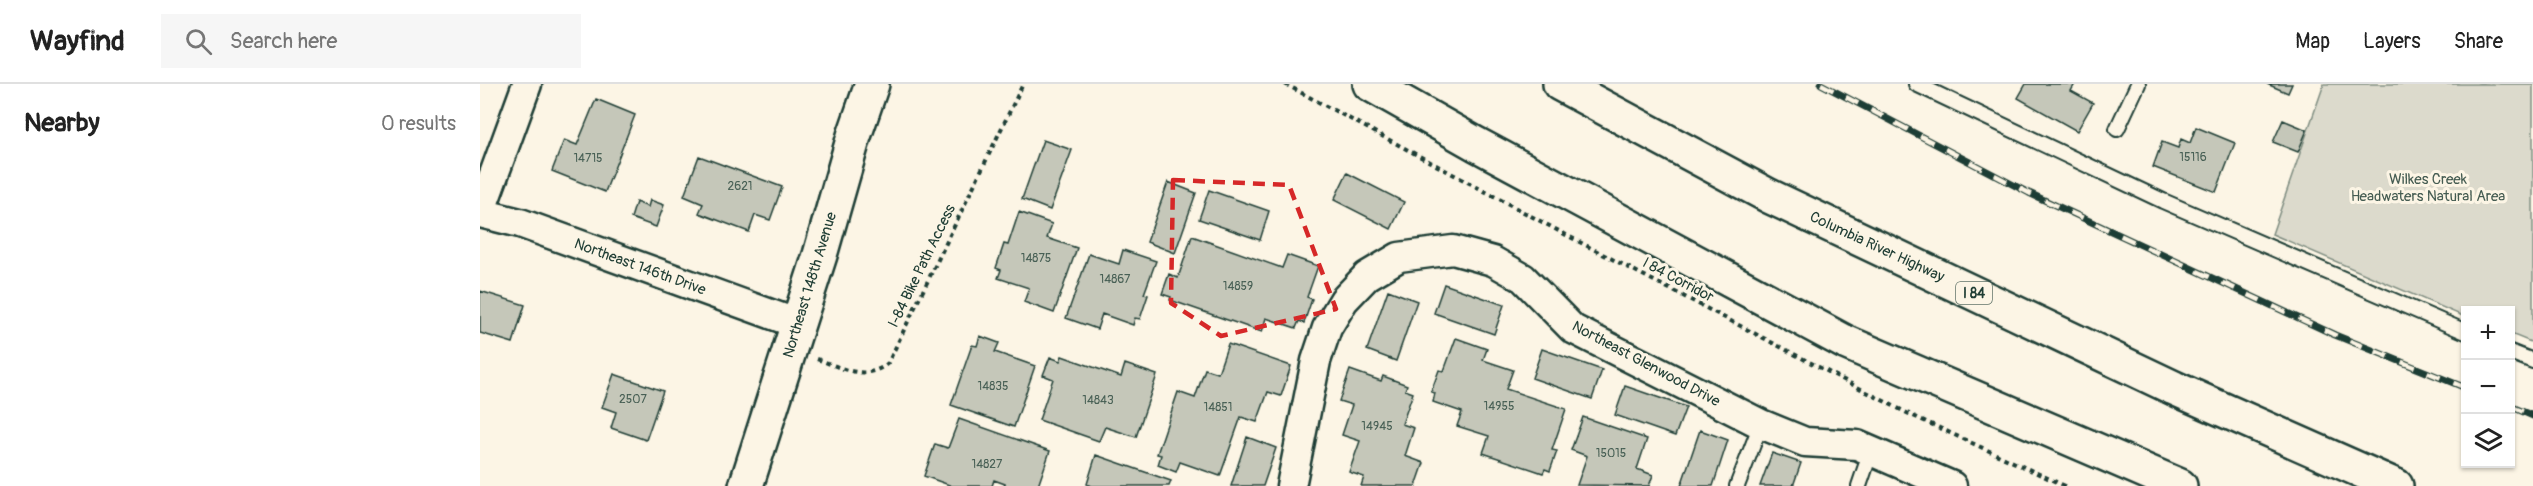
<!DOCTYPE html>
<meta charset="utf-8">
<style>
body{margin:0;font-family:Pangolin,sans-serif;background:#f6f6f6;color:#222}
.controls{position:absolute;right:18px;bottom:18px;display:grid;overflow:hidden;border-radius:0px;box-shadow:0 2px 4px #0004}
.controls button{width:54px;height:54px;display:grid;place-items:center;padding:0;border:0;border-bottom:2px solid #e0e0e0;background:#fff;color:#222;font:30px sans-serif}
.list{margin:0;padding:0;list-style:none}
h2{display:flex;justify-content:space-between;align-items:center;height:78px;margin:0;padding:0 24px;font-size:26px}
h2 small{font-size:20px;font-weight:400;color:#767676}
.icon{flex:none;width:33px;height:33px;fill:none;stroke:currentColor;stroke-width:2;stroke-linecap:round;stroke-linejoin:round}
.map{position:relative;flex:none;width:2053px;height:402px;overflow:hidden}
header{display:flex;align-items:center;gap:36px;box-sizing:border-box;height:84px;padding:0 30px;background:#fff;border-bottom:2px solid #e0e0e0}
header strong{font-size:28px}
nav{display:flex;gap:33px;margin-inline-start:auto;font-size:21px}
.search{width:420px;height:54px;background:#f6f6f6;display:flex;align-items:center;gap:15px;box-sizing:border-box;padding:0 21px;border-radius:0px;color:#767676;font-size:22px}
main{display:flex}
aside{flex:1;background:#fff}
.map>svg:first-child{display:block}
.green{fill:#dcdacc;stroke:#7e8c80;stroke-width:1.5}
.building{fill:#c5c7b9;stroke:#1f3d34;stroke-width:1.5}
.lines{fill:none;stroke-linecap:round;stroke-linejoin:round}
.service-casing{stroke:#1f3d34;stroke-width:18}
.minor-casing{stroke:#1f3d34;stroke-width:33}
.secondary-casing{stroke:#1f3d34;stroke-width:38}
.motorway-casing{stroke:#1f3d34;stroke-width:38}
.path{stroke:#1f3d34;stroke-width:4;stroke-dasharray:4.5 4.5;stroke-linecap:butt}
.service{stroke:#fcf5e5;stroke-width:14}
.minor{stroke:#fcf5e5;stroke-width:28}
.secondary{stroke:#fcf5e5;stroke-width:33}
.motorway{stroke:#fcf5e5;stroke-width:33}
.rail-casing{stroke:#1f3d34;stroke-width:7}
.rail{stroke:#fcf5e5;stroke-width:4.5;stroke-dasharray:14;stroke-linecap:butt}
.marked{fill:none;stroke:#d62828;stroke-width:4.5;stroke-dasharray:12 8;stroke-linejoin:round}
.labels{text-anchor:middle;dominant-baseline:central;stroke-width:6;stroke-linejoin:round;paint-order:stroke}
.number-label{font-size:12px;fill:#486055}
.shield{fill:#fcf5e5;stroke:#617469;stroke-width:1.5}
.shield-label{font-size:14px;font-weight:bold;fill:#1f3d34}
.park-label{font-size:15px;fill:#455c52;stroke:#fcf5e5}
.street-label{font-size:15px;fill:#1f3d34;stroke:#fcf5e5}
</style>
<header>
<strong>Wayfind</strong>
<div class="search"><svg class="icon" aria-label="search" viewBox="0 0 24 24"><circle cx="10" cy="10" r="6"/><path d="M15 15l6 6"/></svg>Search here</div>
<nav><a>Map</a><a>Layers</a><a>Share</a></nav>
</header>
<main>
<aside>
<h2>Nearby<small>0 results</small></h2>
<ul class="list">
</ul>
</aside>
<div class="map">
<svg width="2053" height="402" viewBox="0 0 2053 402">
<rect width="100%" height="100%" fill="#fcf5e5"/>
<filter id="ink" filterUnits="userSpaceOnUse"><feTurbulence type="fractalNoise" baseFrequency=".0167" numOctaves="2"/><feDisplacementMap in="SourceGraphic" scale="12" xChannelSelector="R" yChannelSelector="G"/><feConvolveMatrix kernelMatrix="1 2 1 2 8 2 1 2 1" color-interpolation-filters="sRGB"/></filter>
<g filter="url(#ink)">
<path class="green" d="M1844 0H2053V259L2031 250 2030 226H1986L1985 233 1792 150Z"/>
<path class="building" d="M1546 0H1595L1591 7 1613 19 1597 47 1538 14Z
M1787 0H1812L1808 9Z
M116 15 155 31 125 108 72 87 84 56 97 61Z
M1803 36 1827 46 1818 68 1793 58Z
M1716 43 1755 59 1736 108 1673 83 1682 58 1698 64 1701 55 1710 59Z
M563 56 592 66 570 126 542 115Z
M219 72 302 103 290 136 275 131 269 148 219 129 223 120 204 112Z
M867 89 924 118 911 145 854 116Z
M688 98 716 109 695 169 667 158Z
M729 106 789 127 780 156 719 135Z
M170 116 184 121 176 143 151 134 156 118 168 123Z
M539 128 572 140 567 154 597 164 574 229 544 218 549 204 518 194 521 186 516 184 524 160 528 161Z
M712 152 802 184 807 171 838 182 827 213 832 215 824 239 819 237 816 244 786 234 782 248 690 216 691 213 682 210 689 190 698 194Z
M643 166 676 177 664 210 668 211 660 235 655 234 653 241 622 230 617 245 586 234 609 170 639 180Z
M964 200 1024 221 1014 250 954 229Z
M908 206 937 217 916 277 887 266Z
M0 207 45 221 33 259 0 249Z
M500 252 519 259 515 268 555 282 534 343 471 321 492 261 497 262Z
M976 254 1007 265 1003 276 1033 286 1026 305 1086 325 1072 366 1077 367 1070 387 1065 385 1063 389 1003 369 1009 352 977 342 982 328 953 318 955 309 951 308 959 286 964 287Z
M748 260 811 282 801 312 788 308 777 338 761 333 740 392 700 378 696 388 678 381 681 371 677 370 698 308 715 314 725 285 738 289Z
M1062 265 1122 286 1112 315 1052 294Z
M582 272 641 293 645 280 677 291 656 353 625 343 619 357 559 336 573 295 563 291 570 273 580 277Z
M870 286 901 297 903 292 927 301 925 306 933 309 922 340 934 344 925 372 944 379 936 402H881L884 393 869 388 880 357 862 351 872 321 859 317Z
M134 290 183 307 166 356 131 344 136 328 122 323Z
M1145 302 1206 323 1195 352 1135 331Z
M1103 333 1167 355 1157 385 1173 391 1169 402 1097 401 1107 372 1091 366Z
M479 335 570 367 558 402H524L525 400 514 396 512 402H472L444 392 455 360 468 364Z
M1220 346 1248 356 1233 402H1201Z
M767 353 796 364 783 402H751Z
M1292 369 1321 379 1313 402H1280Z
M616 371 691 397 689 402H612L607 400Z"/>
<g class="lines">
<g class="service-casing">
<path id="service" d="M1436 0 1683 117 1986 248
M1637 45 1658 0
M2030 268 2053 277
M1257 402 1281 340
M1379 402 1391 367"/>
</g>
<g class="minor-casing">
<path id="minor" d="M0 129 40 139 318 240
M0 129 47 0
M811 402 836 277 847 244 864 216 887 192 919 173 973 166 1013 177 1043 194 1093 245 1281 340 1325 358 1377 361 1472 402"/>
</g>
<g class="secondary-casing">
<path id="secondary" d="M266 402 340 171 374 52 392 0"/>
</g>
<g class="motorway-casing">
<path id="motorway" d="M890 0 996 60 1365 258 1700 402
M1080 0 1289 112 1694 304 1916 402"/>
</g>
<path class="path" d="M805 0 1090 153 1427 329 1585 402
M337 275C362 284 386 298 408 279L543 0"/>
<use href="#service" class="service"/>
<use href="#minor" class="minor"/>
<use href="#secondary" class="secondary"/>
<use href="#motorway" class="motorway"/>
<g class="rail-casing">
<path id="rail" d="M1341 0 1549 109 1855 251 1986 304
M2030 322 2053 332"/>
</g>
<use href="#rail" class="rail"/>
</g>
</g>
<path class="marked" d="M693 96 809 101 856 225 741 252 691 219Z"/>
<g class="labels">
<g class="number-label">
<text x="1713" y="73">15116</text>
<text x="108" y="74">14715</text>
<text x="260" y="102">2621</text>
<text x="556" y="174">14875</text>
<text x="635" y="195">14867</text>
<text x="758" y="202">14859</text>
<text x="513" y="302">14835</text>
<text x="153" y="315">2507</text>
<text x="618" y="316">14843</text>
<text x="1019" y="322">14955</text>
<text x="738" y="323">14851</text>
<text x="897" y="342">14945</text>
<text x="1131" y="369">15015</text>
<text x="507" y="380">14827</text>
</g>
<rect class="shield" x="1476" y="198" width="36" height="22" rx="4.5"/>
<g class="shield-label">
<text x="1494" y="209">I 84</text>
</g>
<g class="park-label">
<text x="1948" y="95">Wilkes Creek<tspan x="1948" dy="17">Headwaters Natural Area</tspan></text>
</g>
<g class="street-label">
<text transform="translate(1397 163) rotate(25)">Columbia River Highway</text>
<text transform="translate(442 182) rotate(-64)">I-84 Bike Path Access</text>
<text transform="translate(160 183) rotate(20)">Northeast 146th Drive</text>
<text transform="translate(1198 196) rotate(28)">I 84 Corridor</text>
<text transform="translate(330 201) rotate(-73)">Northeast 148th Avenue</text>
<text transform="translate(1166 280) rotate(28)">Northeast Glenwood Drive</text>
</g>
</g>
</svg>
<div class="controls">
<button>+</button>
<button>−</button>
<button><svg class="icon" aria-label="layers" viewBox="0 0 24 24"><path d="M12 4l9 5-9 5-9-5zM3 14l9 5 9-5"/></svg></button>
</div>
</div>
</main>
